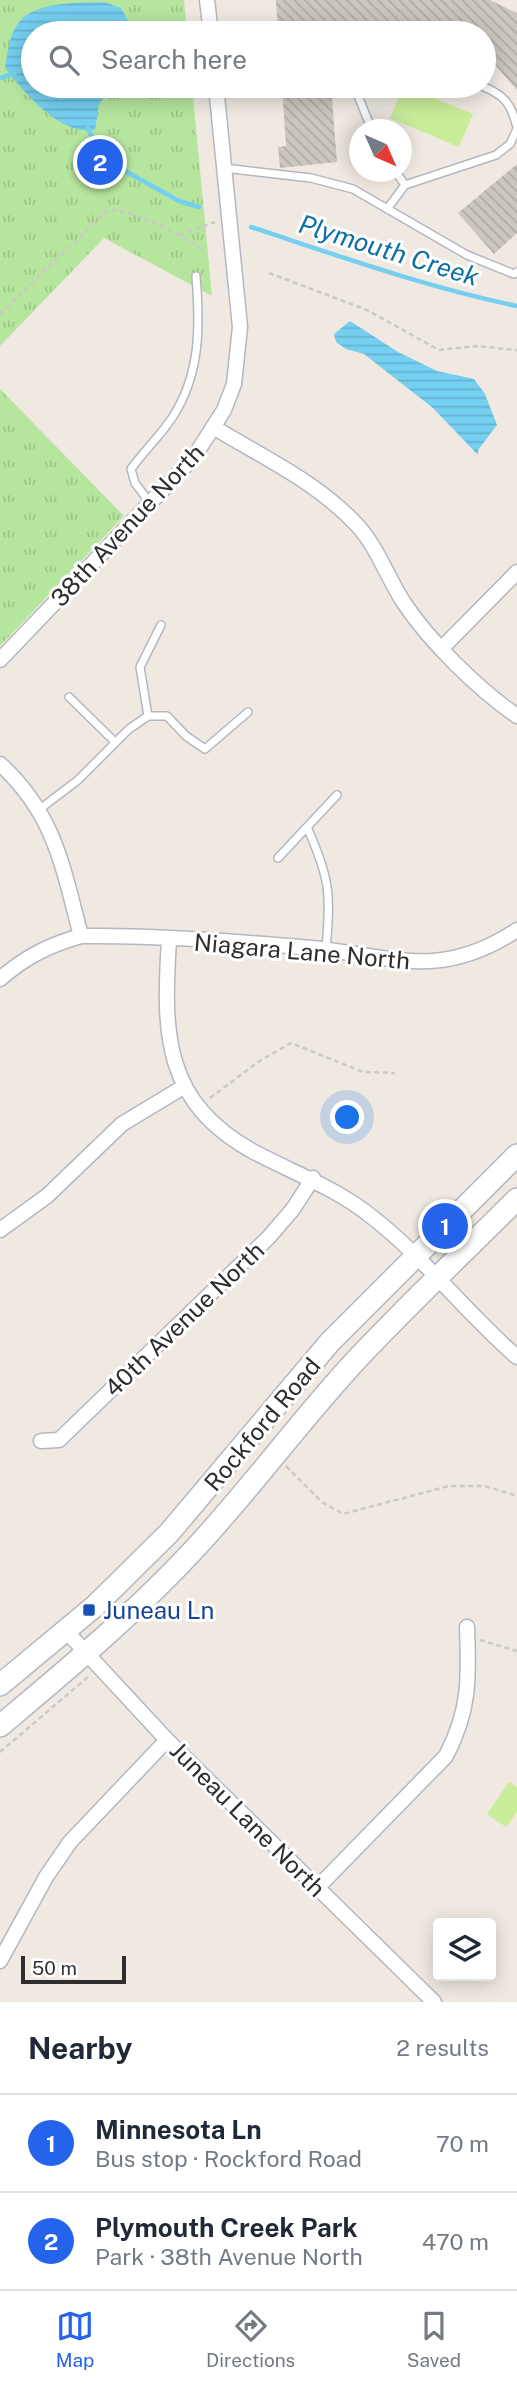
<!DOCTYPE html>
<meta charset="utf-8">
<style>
body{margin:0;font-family:"Public Sans",sans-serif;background:#f6f6f7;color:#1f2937}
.controls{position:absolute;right:21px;bottom:21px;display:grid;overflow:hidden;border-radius:7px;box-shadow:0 4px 18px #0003}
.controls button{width:63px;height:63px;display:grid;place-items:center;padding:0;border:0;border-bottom:2px solid #e0e1e3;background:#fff;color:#1f2937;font:35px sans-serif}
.compass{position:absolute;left:349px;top:119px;width:63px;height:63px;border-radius:50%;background:#fff;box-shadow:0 4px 18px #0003;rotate:135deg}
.scale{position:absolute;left:21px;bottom:18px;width:105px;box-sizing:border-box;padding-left:7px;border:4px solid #2e2e2e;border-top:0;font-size:19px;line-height:24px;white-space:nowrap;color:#2e2e2e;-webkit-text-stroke:5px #fff;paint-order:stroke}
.you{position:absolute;left:348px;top:1118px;width:24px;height:24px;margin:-18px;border:5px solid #fff;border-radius:50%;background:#1a73e8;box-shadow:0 0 0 10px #1a73e833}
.badge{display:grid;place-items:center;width:46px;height:46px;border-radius:50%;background:#2563eb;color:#fff;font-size:23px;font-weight:700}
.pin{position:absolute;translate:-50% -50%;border:4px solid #fff;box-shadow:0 2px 7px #0006}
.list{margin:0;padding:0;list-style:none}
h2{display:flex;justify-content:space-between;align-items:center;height:91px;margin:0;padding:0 28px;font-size:30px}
h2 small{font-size:23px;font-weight:400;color:#747a83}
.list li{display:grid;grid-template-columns:46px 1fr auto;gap:21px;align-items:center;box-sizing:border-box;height:98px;padding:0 28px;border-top:2px solid #e0e1e3}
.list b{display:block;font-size:26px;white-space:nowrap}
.list p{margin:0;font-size:23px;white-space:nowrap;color:#747a83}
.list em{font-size:23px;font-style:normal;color:#747a83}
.icon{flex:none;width:38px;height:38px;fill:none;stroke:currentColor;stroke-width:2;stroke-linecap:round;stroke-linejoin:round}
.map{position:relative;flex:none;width:517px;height:2002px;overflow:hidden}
.search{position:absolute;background:#fff;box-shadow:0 4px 18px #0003;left:21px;right:21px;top:21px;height:77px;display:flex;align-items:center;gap:18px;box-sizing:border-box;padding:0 24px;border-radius:38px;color:#747a83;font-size:26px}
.sheet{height:287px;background:#fff}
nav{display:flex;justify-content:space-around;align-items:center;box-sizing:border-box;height:98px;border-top:2px solid #e0e1e3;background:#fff;font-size:19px;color:#747a83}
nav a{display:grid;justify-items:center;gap:4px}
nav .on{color:#2563eb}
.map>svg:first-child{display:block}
.park{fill:url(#park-tufts)}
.pitch{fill:#c9ec9a}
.water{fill:url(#water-rules)}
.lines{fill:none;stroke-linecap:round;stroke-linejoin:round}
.stream{stroke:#75cff0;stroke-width:4.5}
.building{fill:url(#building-back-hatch)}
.service-casing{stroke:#b4b7c1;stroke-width:10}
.minor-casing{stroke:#b4b7c1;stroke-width:17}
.secondary-casing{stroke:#b4b7c1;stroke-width:24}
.path{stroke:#c9c9c9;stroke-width:2.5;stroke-dasharray:5 3.5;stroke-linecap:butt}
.service{stroke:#fff;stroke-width:7}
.minor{stroke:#fff;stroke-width:14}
.secondary{stroke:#fff;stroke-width:21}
.transit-dot{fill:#1a4fb4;stroke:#fff;stroke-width:2.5}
.labels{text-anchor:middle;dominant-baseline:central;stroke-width:6;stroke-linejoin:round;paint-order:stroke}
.street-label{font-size:24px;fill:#2e2e2e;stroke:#fff}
.transit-label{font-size:24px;fill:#164399;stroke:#fff;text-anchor:start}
.water-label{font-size:26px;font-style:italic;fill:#0d6fa3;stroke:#fff}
</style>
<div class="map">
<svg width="517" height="2002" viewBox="0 0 517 2002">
<defs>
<pattern id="park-tufts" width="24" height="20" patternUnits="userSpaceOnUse" patternTransform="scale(1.75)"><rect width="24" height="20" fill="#b6e59e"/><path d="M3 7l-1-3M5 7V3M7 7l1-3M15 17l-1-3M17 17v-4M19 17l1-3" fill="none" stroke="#9dc588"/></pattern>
<pattern id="water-rules" width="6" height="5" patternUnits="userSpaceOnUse" patternTransform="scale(1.75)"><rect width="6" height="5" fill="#75cff0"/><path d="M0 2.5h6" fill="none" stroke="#66b2ce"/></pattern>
<pattern id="building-back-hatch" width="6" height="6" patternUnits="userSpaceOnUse" patternTransform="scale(1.75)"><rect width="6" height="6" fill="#cbc7bf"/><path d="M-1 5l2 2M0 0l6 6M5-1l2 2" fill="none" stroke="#afaba4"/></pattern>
</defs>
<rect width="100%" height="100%" fill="#efe9e1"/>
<path class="park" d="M0 0H184L187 33H33V86H192L212 296 104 238 0 346Z
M0 389 124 516 0 646Z"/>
<path class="pitch" d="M403 86 473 114 459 147 390 118Z
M509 1782 517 1787V1812L506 1827 487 1814Z"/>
<path class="water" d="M104 2 121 8 135 33H33V86H113L99 104 95 130C60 136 24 92 5 68 8 53 9 33 20 21 37 1 80 3 104 2Z
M350 321 398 352 437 371 474 379 485 394 497 425 478 450V455L433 408 364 354 346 349 336 342 334 334Z"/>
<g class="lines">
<path class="stream" d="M0 78 15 73
M88 128 100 157 179 201 199 207
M251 227C339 256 426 287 517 306"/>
</g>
<path class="building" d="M276 0H490L517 13V90L490 59 484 57V33H278Z
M282 86H331L337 162 280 168 278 147 286 146Z
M517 164V233L494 254 458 213Z"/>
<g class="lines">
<g class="service-casing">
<path id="service" d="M354 86 372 130
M482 86C504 95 511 103 517 127
M224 168 311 178 353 189 467 255 514 274 517 272
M396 172 405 185
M387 209 405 185 496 155 510 144 517 129
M150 503 135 483 131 469C144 451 160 436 172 418 201 374 200 325 196 276
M69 697 115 742
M148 716 140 667 161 625
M40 809 78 780 129 729 148 716H167L186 736 205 749 248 712
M307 827C330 879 331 893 326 949
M278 858 337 795"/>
</g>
<g class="minor-casing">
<path id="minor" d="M207 0 211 33
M215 428C264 458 317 482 357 525 378 548 387 577 404 603 430 642 478 689 517 716
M442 648 517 572
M0 660 194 457 224 410 234 384 240 327 216 86
M0 764C55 814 63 868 81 936
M169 940C163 1034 163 1103 256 1153 296 1174 336 1188 372 1217 425 1258 466 1313 517 1357
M0 979C25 957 49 945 81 936 154 935 228 941 300 947 387 953 435 984 517 930
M0 1230 47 1196 122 1124 185 1086
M41 1441 59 1440 269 1237 293 1209 313 1178
M66 1631 167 1740 434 2002
M317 1888 446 1756C470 1710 469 1678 467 1627
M0 1961 46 1877 70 1842 167 1740"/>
</g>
<g class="secondary-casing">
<path id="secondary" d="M0 1685 95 1606 169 1533 330 1342 517 1155
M0 1726C69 1668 139 1610 200 1543 255 1483 303 1417 359 1357 410 1303 464 1252 517 1199"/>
</g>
<path class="path" d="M179 235 215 222
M269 273 367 310 439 350 476 346 517 350
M0 314 107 211C133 207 179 235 201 249
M210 1098 258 1062 291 1043 363 1072 395 1073
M286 1466 322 1502 343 1514 449 1486H485L517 1496
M480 1640 517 1651
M0 1752 88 1677"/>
<use href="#service" class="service"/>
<use href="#minor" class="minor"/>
<use href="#secondary" class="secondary"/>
</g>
<rect class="transit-dot" x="82" y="1603" width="14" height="14" rx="3.5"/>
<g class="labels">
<g class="street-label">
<text transform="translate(127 525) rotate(-47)">38th Avenue North</text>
<text transform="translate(302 951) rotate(5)">Niagara Lane North</text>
<text transform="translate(184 1319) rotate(-44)">40th Avenue North</text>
<text transform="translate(262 1424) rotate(-50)">Rockford Road</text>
<text transform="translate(248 1819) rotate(45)">Juneau Lane North</text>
</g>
<g class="transit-label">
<text x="103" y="1610">Juneau Ln</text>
</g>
<g class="water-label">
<text transform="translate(389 250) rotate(17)">Plymouth Creek</text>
</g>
</g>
</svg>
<div class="controls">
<button><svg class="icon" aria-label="layers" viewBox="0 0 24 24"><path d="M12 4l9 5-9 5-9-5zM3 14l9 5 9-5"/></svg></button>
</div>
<svg class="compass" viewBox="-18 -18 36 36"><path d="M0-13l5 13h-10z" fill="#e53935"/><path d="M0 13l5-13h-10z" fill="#747a83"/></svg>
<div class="scale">50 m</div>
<div class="you"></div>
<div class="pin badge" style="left:445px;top:1226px">1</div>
<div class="pin badge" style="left:100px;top:162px">2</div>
<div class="search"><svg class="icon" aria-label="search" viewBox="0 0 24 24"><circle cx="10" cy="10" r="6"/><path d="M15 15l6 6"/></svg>Search here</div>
</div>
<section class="sheet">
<h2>Nearby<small>2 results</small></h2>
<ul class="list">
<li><span class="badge">1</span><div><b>Minnesota Ln</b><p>Bus stop · Rockford Road</p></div><em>70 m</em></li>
<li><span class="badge">2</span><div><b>Plymouth Creek Park</b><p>Park · 38th Avenue North</p></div><em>470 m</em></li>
</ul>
</section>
<nav>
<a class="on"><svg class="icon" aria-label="map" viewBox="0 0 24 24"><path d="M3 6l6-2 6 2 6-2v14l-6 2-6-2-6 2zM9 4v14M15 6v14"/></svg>Map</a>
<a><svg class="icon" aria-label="directions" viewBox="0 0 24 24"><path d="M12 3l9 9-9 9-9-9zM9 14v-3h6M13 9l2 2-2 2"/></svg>Directions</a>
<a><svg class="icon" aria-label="saved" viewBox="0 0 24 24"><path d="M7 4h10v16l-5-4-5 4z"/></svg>Saved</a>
</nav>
